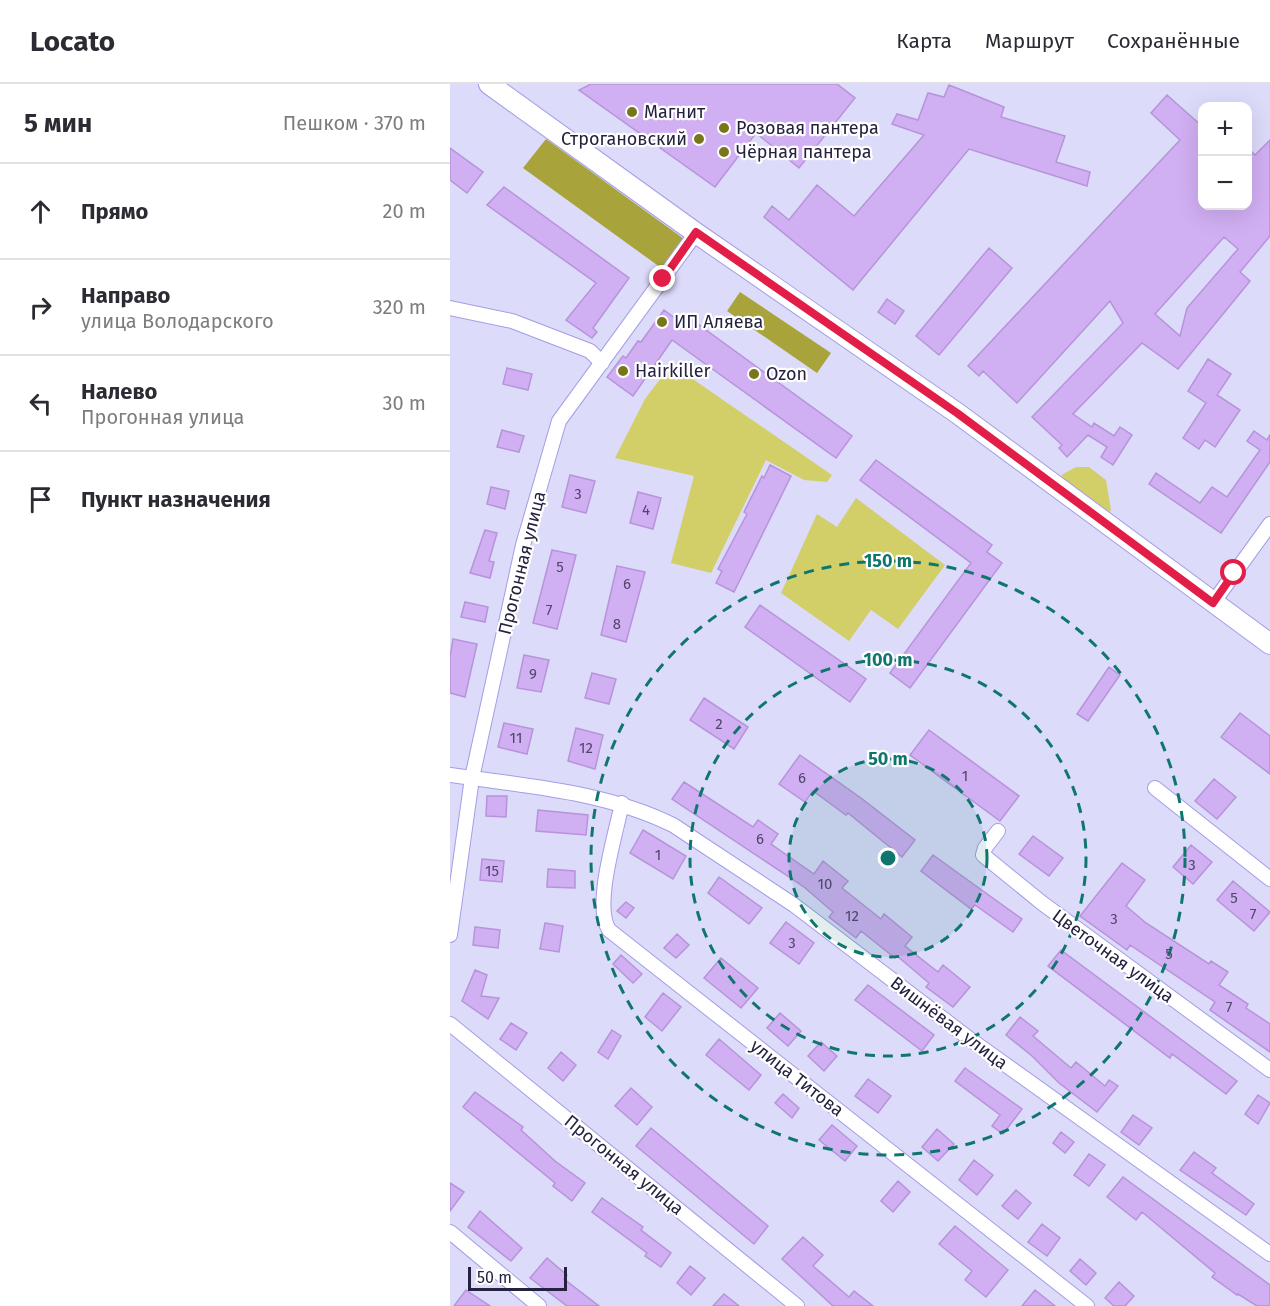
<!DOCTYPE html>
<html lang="ru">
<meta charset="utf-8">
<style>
body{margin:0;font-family:"Fira Sans",sans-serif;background:#f7f7f7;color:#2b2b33}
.controls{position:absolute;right:18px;top:18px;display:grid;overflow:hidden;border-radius:12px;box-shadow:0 6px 24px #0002}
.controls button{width:54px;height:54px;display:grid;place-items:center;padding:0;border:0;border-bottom:2px solid #e1e1e2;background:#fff;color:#2b2b33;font:30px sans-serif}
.scale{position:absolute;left:18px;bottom:15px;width:99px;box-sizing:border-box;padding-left:6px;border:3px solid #25223f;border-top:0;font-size:16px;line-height:21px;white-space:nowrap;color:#25223f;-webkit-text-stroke:4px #fff;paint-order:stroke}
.stop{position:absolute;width:18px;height:18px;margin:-14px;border:4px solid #e11d48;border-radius:50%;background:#fff}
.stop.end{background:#e11d48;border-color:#fff;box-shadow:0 2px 6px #0008}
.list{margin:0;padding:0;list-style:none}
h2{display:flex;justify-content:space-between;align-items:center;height:78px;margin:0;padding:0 24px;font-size:26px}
h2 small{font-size:20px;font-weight:400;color:#7c7c81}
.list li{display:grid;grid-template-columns:39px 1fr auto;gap:18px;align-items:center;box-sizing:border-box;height:96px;padding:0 24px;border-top:2px solid #e1e1e2}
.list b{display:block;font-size:22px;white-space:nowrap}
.list p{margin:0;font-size:20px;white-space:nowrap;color:#7c7c81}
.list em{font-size:20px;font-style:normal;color:#7c7c81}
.icon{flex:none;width:33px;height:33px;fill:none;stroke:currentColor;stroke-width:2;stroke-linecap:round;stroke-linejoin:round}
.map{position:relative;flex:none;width:820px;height:1222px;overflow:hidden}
header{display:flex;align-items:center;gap:36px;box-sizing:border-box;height:84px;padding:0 30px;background:#fff;border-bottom:2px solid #e1e1e2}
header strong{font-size:28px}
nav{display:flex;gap:33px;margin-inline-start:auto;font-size:21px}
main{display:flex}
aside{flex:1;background:#fff}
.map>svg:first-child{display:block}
.green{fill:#d2cf69}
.forest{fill:#a8a43b}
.building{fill:#d1aff3;stroke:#b793da;stroke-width:1.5;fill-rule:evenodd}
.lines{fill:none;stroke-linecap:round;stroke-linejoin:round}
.street-casing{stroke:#a39de7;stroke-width:16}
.secondary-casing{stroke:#a39de7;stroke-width:22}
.street{stroke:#fff;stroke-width:14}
.secondary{stroke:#fff;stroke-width:20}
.route{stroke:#e11d48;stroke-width:8}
.ring{fill:none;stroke:#0f766e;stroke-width:3;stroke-dasharray:10 8}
.poi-dot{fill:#79751a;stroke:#fff;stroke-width:2}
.labels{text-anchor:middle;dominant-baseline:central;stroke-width:4.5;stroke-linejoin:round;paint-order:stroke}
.number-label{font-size:15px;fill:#50456c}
.poi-label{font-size:18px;fill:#25223f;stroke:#fff;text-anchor:start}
.street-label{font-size:18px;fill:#25223f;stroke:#fff}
.centre{fill:#0f766e;stroke:#fff;stroke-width:3}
.ring-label{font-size:18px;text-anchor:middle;font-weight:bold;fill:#0f766e;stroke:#fff;stroke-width:4.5;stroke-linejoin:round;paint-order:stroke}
</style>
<header>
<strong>Locato</strong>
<nav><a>Карта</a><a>Маршрут</a><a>Сохранённые</a></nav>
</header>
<main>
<aside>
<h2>5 мин<small>Пешком · 370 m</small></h2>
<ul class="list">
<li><svg class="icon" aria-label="ahead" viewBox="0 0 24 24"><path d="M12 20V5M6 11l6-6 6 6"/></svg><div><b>Прямо</b></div><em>20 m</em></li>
<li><svg class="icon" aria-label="right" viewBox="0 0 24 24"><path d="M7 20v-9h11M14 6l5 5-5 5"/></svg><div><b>Направо</b><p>улица Володарского</p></div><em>320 m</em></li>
<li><svg class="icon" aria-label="left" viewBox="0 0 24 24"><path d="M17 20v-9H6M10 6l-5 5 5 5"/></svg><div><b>Налево</b><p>Прогонная улица</p></div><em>30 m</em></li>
<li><svg class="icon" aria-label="arrive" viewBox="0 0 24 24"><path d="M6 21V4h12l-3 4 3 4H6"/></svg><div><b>Пункт назначения</b></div></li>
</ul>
</aside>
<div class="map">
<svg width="820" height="1222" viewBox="0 0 820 1222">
<rect width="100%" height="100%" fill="#dcdbfa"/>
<path class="green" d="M216 287 226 297 234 289 382 391 377 398 354 396 316 376 261 489 221 479 244 392 165 374 195 315Z
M626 383H639L656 396 661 426 657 431 608 397 613 390Z
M406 414 495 481 448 545 421 526 399 557 331 509 367 430 387 443Z"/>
<path class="forest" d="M96 55 234 155 214 186 73 84Z
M290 208 381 269 367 289 277 227Z"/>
<path class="building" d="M141 0H387L405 14 349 84 306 49 265 103 129 6Z
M499 1 554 23 551 33 615 52 606 78 640 88 637 102 519 65 403 206 314 133 322 122 339 136 367 101 404 132 474 51 442 40 447 30 468 36 478 9 494 13Z
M717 11 753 43V122H798V64L805 71 820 56V152L790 188 800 197 728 285 692 259 623 330 642 343 644 339 664 352 670 343 682 351 663 381 651 373 657 363 638 351 617 373 609 364 612 361 582 333 673 239 660 217 567 319 533 287 529 292 518 282 730 56 701 29ZM774 153 788 165 737 224 730 252 705 230Z
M0 64 33 88 17 109 0 96Z
M54 103 179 194 143 244 147 248 142 254 116 236 146 199 37 121Z
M539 164 562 184 489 271 466 252Z
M437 215 454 227 445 240 428 228Z
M214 226 229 237 234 230 402 352 386 374 222 256 183 312 157 293 173 272 176 274 188 257 191 258Z
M758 275 781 290 767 311 790 326 765 363 755 356 749 365 733 354 756 319 738 307Z
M57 284 82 290 78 306 53 300Z
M52 346 74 352 69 368 47 363Z
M804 347 817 356 820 351V378L771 449 699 400 706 389 750 419 762 403 777 413 810 366 797 357Z
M426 376 542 461 537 468 552 479 460 604 440 589 521 479 410 396Z
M320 381 341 392 284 508 266 499 272 487 268 485 297 430 294 428 312 392 314 394Z
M120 391 145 397 136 429 112 423Z
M41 403 59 407 55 425 37 420Z
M188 408 211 414 203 445 180 439Z
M35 446 47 449 39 477 44 478 40 494 20 489Z
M102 466 126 471 107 545 83 539Z
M167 482 195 488 176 558 151 551Z
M15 518 38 523 35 538 11 533Z
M310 521 416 595 400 618 295 543Z
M3 555 27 560 15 613 0 609V573Z
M74 571 99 576 91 608 67 604Z
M659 583 670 591 638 637 627 630Z
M142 589 166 595 159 620 135 614Z
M254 614 298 643 284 665 240 636Z
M790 629 820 652V690L771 653Z
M54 639 83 645 77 670 48 663Z
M126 644 153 651 145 685 118 677Z
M479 646 569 712 550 737 460 671Z
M350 671 411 714 465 756 452 773 398 729 396 731 363 707 355 718 329 700Z
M764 695 786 713 767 735 745 717Z
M234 698 303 743 308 736 328 750 321 760 364 790 373 777 398 797 392 804 431 835 434 830 462 853 455 862 488 888 493 881 520 903 503 923 476 903 479 899 447 872 445 874 411 847 406 854 379 833 383 828 354 803 222 715Z
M37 712H57L56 733 36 732Z
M88 726 138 731 136 751 86 747Z
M193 746 236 772 223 795 180 769Z
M583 752 613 774 599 792 569 770Z
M741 761 762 778 743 800 723 783Z
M483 771 572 835 563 848 525 821 521 825 471 787Z
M32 775 54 777 52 798 30 796Z
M672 779 695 796 676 822 696 839 759 880 761 877 778 888 769 901 798 920 796 924 820 940V968L760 926 765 918 680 861 677 866 630 832Z
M98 785 125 787V804L97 803Z
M269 793 312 824 299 840 258 809Z
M783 797 820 828 804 847 767 816Z
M176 818 184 824 176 834 167 827Z
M336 838 364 859 349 880 320 859Z
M95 839 113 842 109 868 90 865Z
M25 843 50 846 48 864 23 861Z
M227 850 239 861 226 874 214 864Z
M611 866 787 997 776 1010 722 970 720 974 598 882Z
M171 871 192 890 183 899 163 880Z
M271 874 308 904 291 924 254 894Z
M25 886 37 891 31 912 49 914 38 935 12 917Z
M418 901 484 951 472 967 405 916Z
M213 909 231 923 212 947 195 933Z
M330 929 351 947 338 962 317 944Z
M570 933 588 947 583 952 621 984 626 978 655 1002 659 996 668 1002 647 1028 609 999 582 972 556 951Z
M61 939 77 949 66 966 50 955Z
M162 946 171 952 158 975 148 968Z
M269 955 311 991 299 1006 256 971Z
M371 958 387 972 374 987 358 972Z
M111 968 126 981 113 997 98 984Z
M515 984 572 1025 553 1050 542 1042 550 1031 505 997Z
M418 995 441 1012 428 1029 405 1012Z
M181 1004 202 1023 187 1041 165 1022Z
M25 1008 73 1043 71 1046 105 1077 135 1099 122 1117 103 1102 105 1099 13 1023Z
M333 1010 349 1024 342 1034 325 1019Z
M808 1011 820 1019 808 1040 795 1030Z
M683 1031 702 1044 689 1061 671 1048Z
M382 1041 407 1062 395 1077 369 1056Z
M201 1044 318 1142 304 1160 186 1062Z
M487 1045 504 1060 488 1077 472 1063Z
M611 1048 624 1058 615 1069 603 1059Z
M744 1068 766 1084 762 1089 804 1120 796 1131 730 1086Z
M639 1070 655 1081 639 1102 624 1091Z
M524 1076 543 1091 527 1111 509 1096Z
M673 1093 820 1201V1222H807L788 1210 787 1211 762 1193 765 1189 692 1128 686 1136 657 1113Z
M448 1097 460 1108 443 1128 431 1117Z
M0 1099 14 1108 0 1127Z
M566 1106 581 1119 568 1135 552 1122Z
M152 1114 193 1143 191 1146 221 1169 211 1183 195 1172 197 1169 142 1128Z
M30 1127 72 1164 61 1177 18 1143Z
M592 1140 610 1154 597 1172 578 1158Z
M505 1142 558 1186 536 1213 515 1196 522 1187 489 1160Z
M353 1153 373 1171 363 1182 399 1213 404 1207 423 1222H383L332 1175Z
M97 1174 117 1191 114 1195 149 1222H117L80 1194Z
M630 1175 646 1189 636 1201 620 1187Z
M240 1182 255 1194 241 1211 227 1199Z
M669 1198 684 1212 675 1222H664L655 1214Z
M16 1206 40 1222H4Z
M585 1206 605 1222H572Z
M274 1210 289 1222H263Z"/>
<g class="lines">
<g class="street-casing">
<path id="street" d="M0 224 62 237 140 267 152 279
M763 519 820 440
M0 691C75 702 154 707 223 741L344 821 521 956 820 1170
M705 704 820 795
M172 719C166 750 143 821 159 846L637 1222
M548 747 535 764 533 771 592 819 820 986
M0 851 22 694 73 461 109 337 246 149
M0 940 347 1222
M0 1148 89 1222"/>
</g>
<g class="secondary-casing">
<path id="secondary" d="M39 0 246 149 507 329 820 560"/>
</g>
<use href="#street" class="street"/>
<use href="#secondary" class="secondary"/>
</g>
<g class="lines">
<path class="route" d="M213 195 246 148 507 329 763 519 784 489"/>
</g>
<circle cx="438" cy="774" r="99" fill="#0f766e" fill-opacity=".12"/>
<g class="ring">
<circle cx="438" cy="774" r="99"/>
<circle cx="438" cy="774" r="198"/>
<circle cx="438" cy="774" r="297"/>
</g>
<g class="poi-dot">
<circle cx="182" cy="28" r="6"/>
<circle cx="274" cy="44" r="6"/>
<circle cx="249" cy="55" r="6"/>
<circle cx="274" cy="68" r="6"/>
<circle cx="212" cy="238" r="6"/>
<circle cx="173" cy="287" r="6"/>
<circle cx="304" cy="290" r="6"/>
</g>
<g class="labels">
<g class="number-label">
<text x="128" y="410">3</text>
<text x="196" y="426">4</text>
<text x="110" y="483">5</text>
<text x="177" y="500">6</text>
<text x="99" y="526">7</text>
<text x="167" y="540">8</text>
<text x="83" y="590">9</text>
<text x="269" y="640">2</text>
<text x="66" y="654">11</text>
<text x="136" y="664">12</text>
<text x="515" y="692">1</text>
<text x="352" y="694">6</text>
<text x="310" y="755">6</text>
<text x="208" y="771">1</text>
<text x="742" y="781">3</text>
<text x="42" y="787">15</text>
<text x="375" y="800">10</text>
<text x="784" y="814">5</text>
<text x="803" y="830">7</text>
<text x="402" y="832">12</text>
<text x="664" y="835">3</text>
<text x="342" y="859">3</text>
<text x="719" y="870">5</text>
<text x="779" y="923">7</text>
</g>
<g class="poi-label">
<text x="194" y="28">Магнит</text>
<text x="286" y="44">Розовая пантера</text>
<text x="237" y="55" text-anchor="end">Строгановский</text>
<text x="286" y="68">Чёрная пантера</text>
<text x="224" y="238">ИП Аляева</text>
<text x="185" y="287">Hairkiller</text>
<text x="316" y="290">Ozon</text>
</g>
<g class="street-label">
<text transform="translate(72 479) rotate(-76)">Прогонная улица</text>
<text transform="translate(663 872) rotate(36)">Цветочная улица</text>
<text transform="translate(499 939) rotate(37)">Вишнёвая улица</text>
<text transform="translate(347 994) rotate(38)">улица Титова</text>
<text transform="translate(174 1081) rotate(39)">Прогонная улица</text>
</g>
</g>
<circle cx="438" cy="774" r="9" class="centre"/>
<g class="ring-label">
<text x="438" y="483">150 m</text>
<text x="438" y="582">100 m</text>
<text x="438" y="681">50 m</text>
</g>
</svg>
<div class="controls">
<button>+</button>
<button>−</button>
</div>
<div class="scale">50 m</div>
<div class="stop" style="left:784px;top:489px"></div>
<div class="stop end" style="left:213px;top:195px"></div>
</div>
</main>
